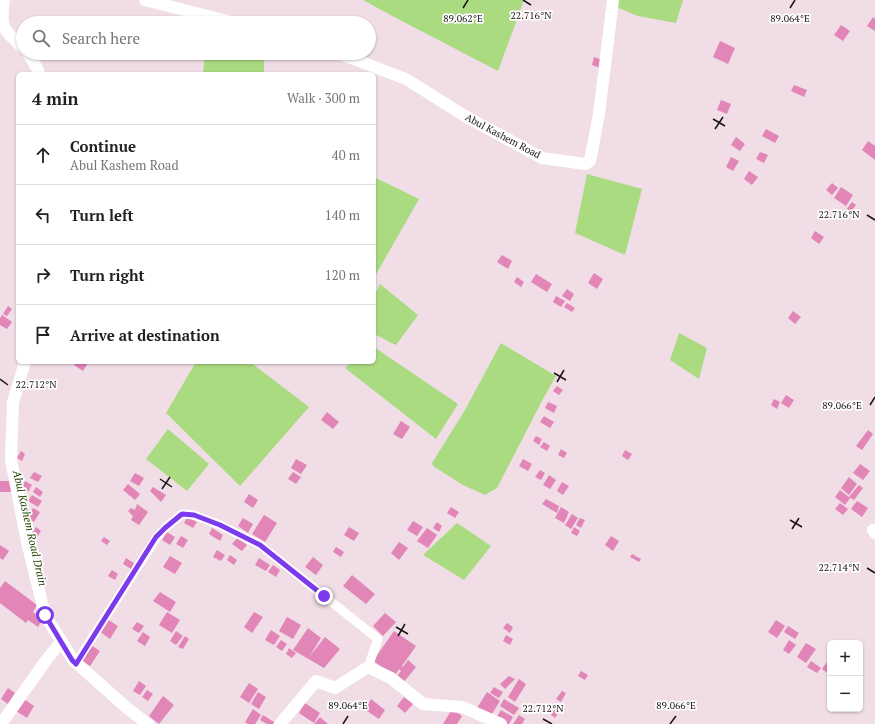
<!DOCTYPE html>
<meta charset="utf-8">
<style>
body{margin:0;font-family:"PT Serif",serif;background:#f2f2f2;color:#222}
.controls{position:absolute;right:12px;bottom:12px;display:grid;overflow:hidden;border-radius:6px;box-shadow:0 1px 3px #0004}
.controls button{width:36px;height:36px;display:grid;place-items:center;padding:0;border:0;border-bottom:1px solid #e0e0e0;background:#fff;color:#222;font:20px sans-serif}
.stop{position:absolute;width:12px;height:12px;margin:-9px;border:3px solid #7c3aed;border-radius:50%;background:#fff}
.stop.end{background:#7c3aed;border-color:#fff;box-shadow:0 1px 4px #0008}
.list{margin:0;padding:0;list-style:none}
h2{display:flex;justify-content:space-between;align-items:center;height:52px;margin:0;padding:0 16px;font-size:17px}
h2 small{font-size:13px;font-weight:400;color:#767676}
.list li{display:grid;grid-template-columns:26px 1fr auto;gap:12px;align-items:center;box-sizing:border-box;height:60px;padding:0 16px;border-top:1px solid #e0e0e0}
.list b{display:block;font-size:15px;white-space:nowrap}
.list p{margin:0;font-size:13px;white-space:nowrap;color:#767676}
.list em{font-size:13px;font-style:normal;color:#767676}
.icon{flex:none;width:22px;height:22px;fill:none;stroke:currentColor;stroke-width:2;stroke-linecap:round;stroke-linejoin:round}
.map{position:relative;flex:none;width:875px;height:724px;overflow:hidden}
.search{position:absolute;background:#fff;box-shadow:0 1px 3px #0004;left:16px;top:16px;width:360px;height:44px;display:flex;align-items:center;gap:10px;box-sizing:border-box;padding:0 14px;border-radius:22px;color:#767676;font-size:15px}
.panel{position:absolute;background:#fff;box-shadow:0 1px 3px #0004;left:16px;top:72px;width:360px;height:292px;border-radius:6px}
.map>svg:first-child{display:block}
.water{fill:#aadb81}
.building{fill:#e285b7}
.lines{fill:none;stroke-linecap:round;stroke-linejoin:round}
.street{stroke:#fff;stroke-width:9}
.secondary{stroke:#fff;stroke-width:12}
.route{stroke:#7c3aed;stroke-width:5}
.ticks{fill:none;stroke:#191316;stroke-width:1.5}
.labels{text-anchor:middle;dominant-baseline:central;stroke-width:3.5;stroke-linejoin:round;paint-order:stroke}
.street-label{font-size:10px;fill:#191316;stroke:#fff}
.water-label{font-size:11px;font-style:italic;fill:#244100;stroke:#fff}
.ticks-label{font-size:10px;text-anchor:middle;fill:#191316;stroke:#fff;stroke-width:3.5;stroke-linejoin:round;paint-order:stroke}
</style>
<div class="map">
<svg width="875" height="724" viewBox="0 0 875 724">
<rect width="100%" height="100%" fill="#f0dde6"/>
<path class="water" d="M363 0H524L498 71 400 20Z
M617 0H683L676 23 638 16 616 7Z
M205 53H264V74H203Z
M587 174 642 189 625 255 575 233Z
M374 177 419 199 374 278Z
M380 284 418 315 396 345 374 334V296Z
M679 333 707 348 699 379 670 360Z
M501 343 556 376 543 399 497 488 485 495 463 485 433 466 432 463 465 410Z
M374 347 458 404 436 439 345 368 351 362H374Z
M196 362H250L309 407 240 486 166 413Z
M168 429 209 464 187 491 146 459Z
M457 523 491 546 464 580 423 555Z"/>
<path class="building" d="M873 17 875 19V31L867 26Z
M841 25 850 31 843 41 834 35Z
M720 41 735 48 728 64 713 57Z
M594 57 605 61 603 69 592 65Z
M794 85 807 90 804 97 791 91Z
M721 100 731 104 727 114 717 110Z
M766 129 779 136 775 143 762 136Z
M736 137 745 144 740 151 731 145Z
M868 141 875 146V160L862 150Z
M760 152 768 155 764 163 756 159Z
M731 157 739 161 733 171 726 167Z
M749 171 758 177 752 185 744 179Z
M832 183 838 188 832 195 826 190Z
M841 187 853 195 846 206 834 198Z
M852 202 856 205 850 213 846 210Z
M815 231 824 237 819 244 811 238Z
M502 255 512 261 508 269 497 262Z
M594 273 603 279 597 289 588 283Z
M536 274 552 284 547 292 531 282Z
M517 277 524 282 521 287 514 282Z
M567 289 574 294 570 301 562 296Z
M556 296 565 301 561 307 553 302Z
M567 303 575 308 572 312 564 307Z
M8 306 12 309 7 316 3 314Z
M793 311 801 317 795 324 788 318Z
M2 315 12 322 7 329 0 325V318Z
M76 362H86L88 363 83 371 74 365Z
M557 386 563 390 559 395 553 391Z
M786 395 794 400 789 408 781 403Z
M774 399 780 402 777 409 771 405Z
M548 402 557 406 554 413 545 408Z
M327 412 339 422 333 429 321 420Z
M544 416 554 422 550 428 540 422Z
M401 421 410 427 402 439 393 434Z
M868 430 873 434 862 450 856 446Z
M536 436 542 439 539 445 533 441Z
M544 442 550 446 547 451 540 447Z
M561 449 567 453 564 458 558 455Z
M625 450 632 454 628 460 622 456Z
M21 451 25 454 22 461 17 458Z
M296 459 307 465 301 474 291 468Z
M523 459 532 464 528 471 519 466Z
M860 464 870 471 863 480 853 473Z
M540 470 545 473 541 480 535 477Z
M34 472 42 476 38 482 30 478Z
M293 472 301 477 296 484 288 479Z
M135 473 144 478 139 486 130 481Z
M549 475 556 480 550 489 543 485Z
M849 477 857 484 849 495 841 488Z
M0 481H13L14 492H0Z
M25 481 32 485 28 492 22 487Z
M562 482 569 486 563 495 557 491Z
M128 484 140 494 135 500 123 490Z
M859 485 863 488 854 500 849 497Z
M36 487 43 492 40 497 33 492Z
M153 487 166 495 161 502 150 491Z
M840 490 850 498 845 505 835 497Z
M249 494 258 500 253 508 244 502Z
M32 495 42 501 38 507 28 501Z
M546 499 559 506 557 513 542 504Z
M857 501 868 508 862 517 851 509Z
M840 503 848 509 843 515 835 509Z
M137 504 148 512 139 525 131 520 133 516 128 511 131 508 135 510Z
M451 507 459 512 455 518 447 513Z
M561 507 569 512 564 523 555 518Z
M33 508 40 512 34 522 27 517Z
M572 514 578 518 571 529 565 525Z
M264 515 277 523 265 542 252 534Z
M187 517 197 522 193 528 184 523Z
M243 518 253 524 248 533 238 526Z
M580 518 585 520 581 528 576 525Z
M413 521 423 527 417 536 407 530Z
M437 522 442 526 439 532 433 528Z
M36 527 41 531 37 537 32 534Z
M349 527 359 533 354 541 344 535Z
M574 527 580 531 577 536 571 533Z
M212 528 223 535 220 541 209 534Z
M427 528 437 535 428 548 417 541Z
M167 532 175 537 170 545 162 540Z
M181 536 188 540 183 548 176 544Z
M611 536 619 541 613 551 605 545Z
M104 537 110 541 107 545 101 541Z
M237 538 247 545 242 551 232 544Z
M399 542 408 548 399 560 391 553Z
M0 545 9 551 3 560 0 558Z
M336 547 344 552 341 557 333 552Z
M217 550 225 555 221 561 213 557Z
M632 554 641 559 639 562 630 557Z
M230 555 237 560 234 565 227 560Z
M170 556 182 563 175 574 163 567Z
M313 557 323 565 316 575 305 567Z
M126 558 134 563 131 569 123 564Z
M259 558 270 565 266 571 255 565Z
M273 565 280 570 276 577 268 572Z
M112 570 118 574 115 580 108 576Z
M352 575 375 594 366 604 343 586Z
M5 581 37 605 33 612 43 619 38 627 28 620 26 623 0 603V588Z
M160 592 176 602 170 612 153 601Z
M167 612 180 620 172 633 159 625Z
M254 612 263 617 252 633 244 627Z
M385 613 396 622 383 636 373 626Z
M287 617 301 625 293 639 279 631Z
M107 619 118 626 110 639 99 631Z
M776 620 785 626 777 638 768 632Z
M137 622 144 626 139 633 132 629Z
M507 623 513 627 510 633 503 628Z
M788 626 799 633 795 639 784 632Z
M308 628 321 638 309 657 325 637 340 649 324 668 293 650Z
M271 630 280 636 274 645 265 640Z
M176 631 183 636 176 645 170 641Z
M394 631 416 646 402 666 403 667 408 660 416 667 403 683 397 676 401 671 399 669 395 676 373 661Z
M143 632 150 637 145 646 137 641Z
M506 635 513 639 510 645 503 641Z
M185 636 189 639 183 649 178 647Z
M281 640 287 644 282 651 276 647Z
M789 640 796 645 789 654 783 650Z
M806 643 816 649 806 663 797 657Z
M91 645 100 651 90 666 81 661Z
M289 648 296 653 292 658 286 654Z
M811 661 821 668 817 673 807 667Z
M827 662 830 664V675L822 669Z
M581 671 588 675 585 680 578 676Z
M509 676 515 679 505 689 500 684Z
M519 679 526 684 515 702 508 697Z
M139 681 146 686 140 695 133 691Z
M249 683 258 689 249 703 240 697Z
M494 687 503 692 499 698 490 693Z
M8 688 15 693 8 704 1 699Z
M147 690 153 694 148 701 142 697Z
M562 691 566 693 561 702 556 699Z
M258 692 266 697 259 709 251 704Z
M487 692 500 701 490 717 477 708Z
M163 696 174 705 159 724 149 716Z
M404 697 413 704 405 713 397 706Z
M24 699 34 706 27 718 16 711Z
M371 699 385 710 379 719 364 709Z
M504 699 519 708 514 715 500 706Z
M305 703 320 713 314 723 299 713Z
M556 707 560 710 555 718 551 715Z
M253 709 261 715 255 724H248L245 722Z
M452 709 462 716 457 724H443Z
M501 710 513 717 509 724H506L496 718Z
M263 715 274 722 273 724H267L260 720Z
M519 715 525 719 522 724H513Z
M320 717 328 724H314Z"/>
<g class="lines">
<path class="street" d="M76 663 157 537 165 528 182 514 194 515 220 525 260 545 378 639 368 667"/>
<path class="secondary" d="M4 0C0 29 3 29 23 48
M145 0 235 23
M28 53 38 70 39 74
M338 53 406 79 465 116 542 158 585 164 590 161 599 114 613 0
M25 362 13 402 11 460 27 542 45 615 73 660 127 708 148 724
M873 530 875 533
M1 724 47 659 61 642
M280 724 316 681 335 688 368 667 391 678 423 704 462 707 501 724"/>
</g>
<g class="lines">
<path class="route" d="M45 615 72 660 76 664 156 537 165 528 182 514 194 515 220 525 260 545 324 596"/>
</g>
<path class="ticks" d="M523 0 531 5M463 8 468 0M790 8 795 0M713 119 725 126M715 129 723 117M867 215 875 220M554 373 566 380M0 379 8 385M557 382 564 370M870 405 875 397M160 479 172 487M162 489 170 477M790 520 802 527M792 529 799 518M867 568 875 573M396 627 408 634M398 636 405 624M543 719 552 724M343 724 348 716M670 724 676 716"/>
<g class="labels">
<g class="street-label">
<text transform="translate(503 136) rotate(28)">Abul Kashem Road</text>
</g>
<g class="water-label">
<text transform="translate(30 528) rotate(77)">Abul Kashem Road Drain</text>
</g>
</g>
<g class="ticks-label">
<text x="531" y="19">22.716°N</text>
<text x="463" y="22">89.062°E</text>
<text x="790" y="22">89.064°E</text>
<text x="839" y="218">22.716°N</text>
<text x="36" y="388">22.712°N</text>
<text x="842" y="409">89.066°E</text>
<text x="839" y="571">22.714°N</text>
<text x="348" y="709">89.064°E</text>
<text x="676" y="709">89.066°E</text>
<text x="543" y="712">22.712°N</text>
</g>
</svg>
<div class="controls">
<button>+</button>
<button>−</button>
</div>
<div class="stop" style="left:45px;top:615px"></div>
<div class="stop end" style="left:324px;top:596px"></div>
<div class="search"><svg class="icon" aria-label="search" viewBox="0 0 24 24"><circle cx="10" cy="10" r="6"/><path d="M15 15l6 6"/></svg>Search here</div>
<section class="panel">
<h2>4 min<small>Walk · 300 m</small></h2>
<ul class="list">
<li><svg class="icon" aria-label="ahead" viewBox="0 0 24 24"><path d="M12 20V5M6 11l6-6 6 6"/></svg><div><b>Continue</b><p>Abul Kashem Road</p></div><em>40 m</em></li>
<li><svg class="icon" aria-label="left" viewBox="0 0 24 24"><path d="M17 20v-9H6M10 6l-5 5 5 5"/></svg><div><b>Turn left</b></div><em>140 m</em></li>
<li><svg class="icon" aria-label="right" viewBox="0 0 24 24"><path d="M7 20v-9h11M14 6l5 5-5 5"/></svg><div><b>Turn right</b></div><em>120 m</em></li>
<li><svg class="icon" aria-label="arrive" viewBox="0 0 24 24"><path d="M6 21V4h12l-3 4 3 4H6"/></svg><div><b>Arrive at destination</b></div></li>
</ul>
</section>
</div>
